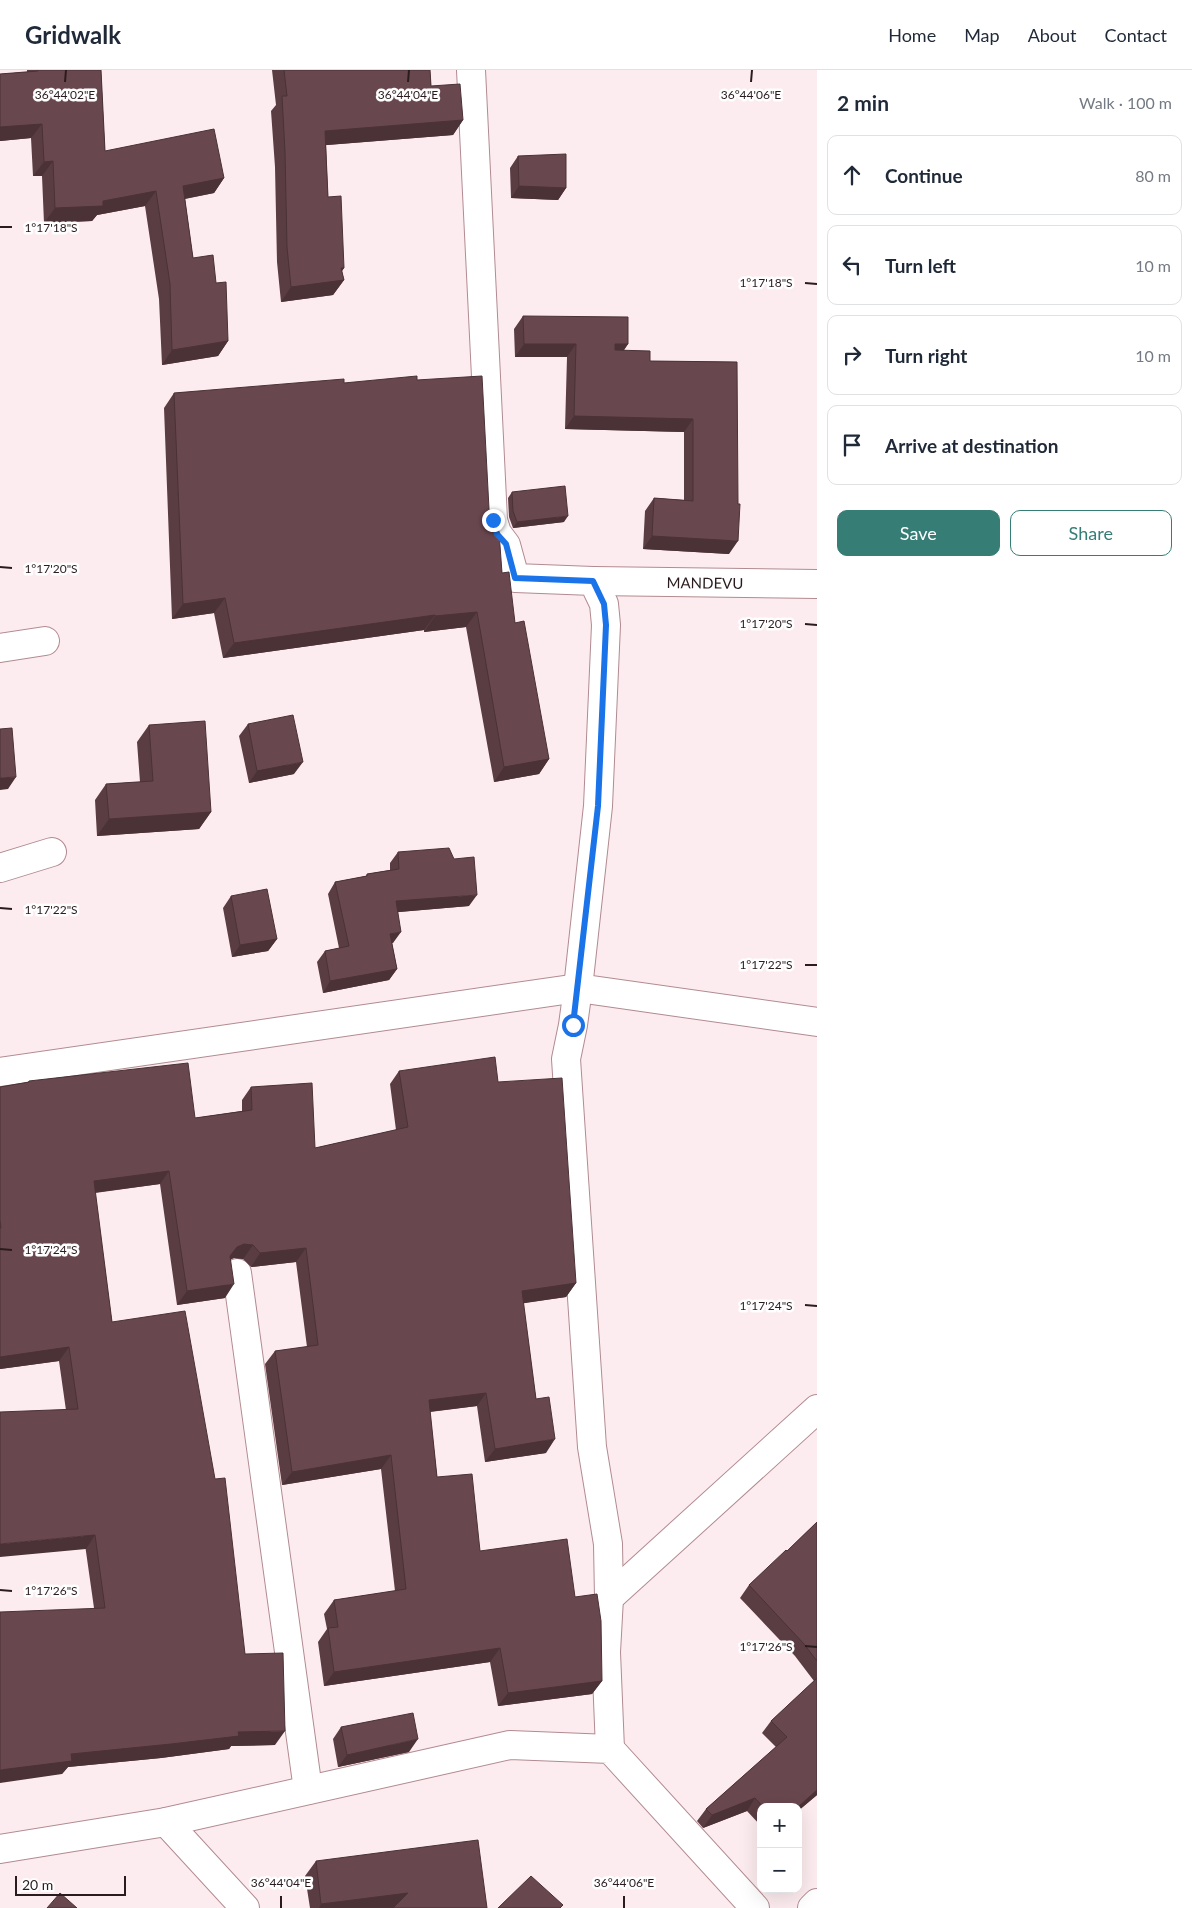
<!DOCTYPE html>
<meta charset="utf-8">
<style>
body{margin:0;font-family:Lato,sans-serif;background:#f2f2f3;color:#1f2937}
.controls{position:absolute;right:15px;bottom:15px;display:grid;overflow:hidden;border-radius:10px;box-shadow:0 5px 20px #0002}
.controls button{width:45px;height:45px;display:grid;place-items:center;padding:0;border:0;border-bottom:1px solid #e0e1e3;background:#fff;color:#1f2937;font:25px sans-serif}
.scale{position:absolute;left:15px;bottom:12px;width:111px;box-sizing:border-box;padding-left:5px;border:2px solid #2a1c1e;border-top:0;font-size:14px;line-height:18px;white-space:nowrap;color:#2a1c1e;-webkit-text-stroke:4px #fefefe;paint-order:stroke}
.stop{position:absolute;width:15px;height:15px;margin:-11px;border:4px solid #1a73e8;border-radius:50%;background:#fff}
.stop.end{background:#1a73e8;border-color:#fff;box-shadow:0 1px 5px #0008}
.list{margin:0;padding:0;list-style:none}
h2{display:flex;justify-content:space-between;align-items:center;height:65px;margin:0;padding:0 20px;font-size:21px}
h2 small{font-size:16px;font-weight:400;color:#747a83}
.list li{display:grid;grid-template-columns:32px 1fr auto;gap:15px;align-items:center;box-sizing:border-box;height:80px;margin:0 10px 10px;padding:0 10px;border:1px solid #e0e1e3;border-radius:10px}
.list b{display:block;font-size:19px;white-space:nowrap}
.list em{font-size:16px;font-style:normal;color:#747a83}
.actions{display:flex;gap:10px;padding:15px 20px}
.actions a{flex:1;padding:11px 0;border:1px solid #367d76;border-radius:10px;text-align:center;font-size:18px;color:#367d76}
.actions .main{background:#367d76;color:#fff}
.icon{flex:none;width:28px;height:28px;fill:none;stroke:currentColor;stroke-width:2;stroke-linecap:round;stroke-linejoin:round}
.map{position:relative;flex:none;width:817px;height:1838px;overflow:hidden}
header{display:flex;align-items:center;gap:30px;box-sizing:border-box;height:70px;padding:0 25px;background:#fff;border-bottom:1px solid #e0e1e3}
header strong{font-size:24px}
nav{display:flex;gap:28px;margin-inline-start:auto;font-size:18px}
main{display:flex}
aside{flex:1;background:#fff}
.map>svg:first-child{display:block}
.lines{fill:none;stroke-linecap:round;stroke-linejoin:round}
.street-casing{stroke:#b18b91;stroke-width:30}
.street{stroke:#fff;stroke-width:28}
.wall{fill:#5a3d43}
.shaded-wall{fill:#4a3237}
.building{fill:#69474e;stroke:#4a3237}
.route{stroke:#1a73e8;stroke-width:6}
.ticks{fill:none;stroke:#2a1c1e;stroke-width:2}
.labels{text-anchor:middle;dominant-baseline:central;stroke-width:5;stroke-linejoin:round;paint-order:stroke}
.street-label{font-size:15px;fill:#2a1c1e;stroke:#fefefe}
.ticks-label{font-size:12px;text-anchor:middle;fill:#2a1c1e;stroke:#fefefe;stroke-width:5;stroke-linejoin:round;paint-order:stroke}
</style>
<header>
<strong>Gridwalk</strong>
<nav><a>Home</a><a>Map</a><a>About</a><a>Contact</a></nav>
</header>
<main>
<div class="map">
<svg width="817" height="1838" viewBox="0 0 817 1838">
<rect width="100%" height="100%" fill="#fdecef"/>
<g class="lines">
<g class="street-casing">
<g id="street">
<path d="M471 0 493 450 497 463 506 475 515 508 593 511 604 534 606 555 598 736 578 918 573 955 566 989 592 1377 608 1474 609 1528 606 1582 610 1679"/>
<path id="s1" d="M593 511 817 514"/>
<path d="M0 578 45 571"/>
<path d="M0 798 52 782"/>
<path d="M0 1002 578 918 817 952"/>
<path d="M237 1203 308 1720"/>
<path d="M609 1528 817 1339"/>
<path d="M166 1752 245 1838"/>
<path d="M0 1779 166 1752 510 1675 610 1679 755 1838"/>
<path d="M812 1838 817 1833"/>
</g>
</g>
<use href="#street" class="street"/>
</g>
<path class="wall" d="M27 0H101L105 81 224 108 214 123 185 129 193 188 216 213 228 271 218 286 162 295 159 229 145 136 97 145 92 151 44 153 42 106H33L31 68 0 71V4L27 2Z
M272 0H430L431 16 463 50 453 65 326 75 328 127 344 198 342 201 344 210 333 225 281 232 277 192 275 97 271 41 276 35Z
M518 86 566 118 558 130 511 128 510 98Z
M523 246 628 274 624 280 650 291 737 292 729 484 643 479 645 441 654 428 684 430V362L565 359 567 287H515L514 259Z
M417 310 489 439 502 503 549 689 539 704 494 712 466 557 424 562V560L223 588 214 543 172 549 164 338 174 323 344 313Z
M512 422 564 452 513 458 509 447 508 428Z
M248 654 294 704 249 713 239 666Z
M149 655 211 742 199 759 97 766 95 730 106 714 140 712 137 672Z
M398 782 469 836 398 842 393 873H392L397 899 389 910 323 923 317 892 325 881 339 878 328 824 335 812 366 806 367 804 390 800V793Z
M231 826 277 869 268 881 232 887 223 838Z
M399 1001 498 1012 576 1213 566 1227 523 1233 536 1329 546 1383 485 1392 477 1336 430 1342 437 1407 480 1481 575 1527 602 1611 592 1624 498 1636 490 1592 324 1616 318 1572 327 1559 324 1544 334 1530 395 1521 381 1399 282 1415 265 1294 275 1281 307 1277 296 1192 251 1197 243 1189 234 1188 231 1189 225 1228 177 1235 160 1114 95 1123 112 1252 245 1584 275 1675 231 1676 229 1679 161 1688 68 1697 62 1704 94 1538 59 1291 0 1299V1017L27 1013 29 1011 195 1048 242 1041V1030L251 1017 315 1078 396 1060 390 1014Z
M817 1452V1725L798 1741V1737H761V1756L747 1741 703 1758 697 1751 706 1739 776 1677 762 1663 771 1651 814 1611 795 1586 740 1528 749 1515 787 1481Z
M341 1657 409 1682 338 1697 333 1669Z
M316 1791 487 1838H310L305 1806Z"/>
<path class="shaded-wall" d="M463 50 453 65 315 76 325 61Z
M42 54 31 68 0 71V57Z
M53 91 42 106H33L44 92Z
M224 108 214 123 173 131 183 116Z
M519 116 566 118 558 130 511 128Z
M156 121 145 136 97 145 92 151 44 153 55 138 103 131Z
M341 198H344L335 211 344 210 333 225 281 232 291 217Z
M228 271 218 286 162 295 172 280Z
M524 274H576L567 287H515Z
M615 274H628L619 287H606Z
M574 346 693 349 684 362 565 359Z
M568 446 564 452 513 458 517 452Z
M652 466 738 471 729 484 643 479Z
M225 528 214 543 172 549 183 534Z
M477 542 466 557 424 562 435 546Z
M435 545 424 560 223 588 234 573Z
M549 689 539 704 494 712 504 697Z
M303 692 294 704 249 713 257 701Z
M16 707 8 719 0 720V708Z
M211 742 199 759 97 766 109 749Z
M477 825 469 836 388 843 396 831Z
M401 862 393 873 382 875 390 864Z
M277 869 268 881 232 887 240 875Z
M397 899 389 910 323 923 330 911Z
M169 1101 160 1114 84 1124 94 1111Z
M244 1174 253 1175 243 1189 234 1188 227 1191 237 1177Z
M306 1178 296 1192 251 1197 260 1183Z
M576 1213 566 1227 512 1235 522 1221Z
M234 1214 225 1228 177 1235 187 1221Z
M69 1277 59 1291 0 1299V1287Z
M486 1323 477 1336 419 1343 429 1330Z
M555 1369 546 1383 485 1392 495 1379Z
M391 1385 381 1399 282 1415 292 1402Z
M95 1465 86 1479 0 1487V1474Z
M500 1578 490 1592 324 1616 334 1602Z
M602 1611 592 1624 498 1636 508 1623Z
M285 1661 275 1675 231 1676 229 1679 161 1688 68 1697 62 1704 0 1713V1700L71 1684 238 1662Z
M418 1669 409 1682 338 1697 347 1685Z
M817 1720V1725L798 1741V1737Z
M755 1728 747 1741 703 1758 712 1745Z
M408 1823 397 1838H319L321 1834Z"/>
<path class="building" d="M38 0H101L105 81 214 59 224 108 183 116 193 188 213 185 216 213 226 212 228 271 172 280 170 214 156 121 103 131V136L55 138 53 91 44 92 42 54 0 57V4L38 1Z
M284 0H430L431 16 460 14 463 50 325 61 328 127 341 126 344 198H341L344 210 291 217 287 177 285 82 282 26H287Z
M566 84V118L519 116 518 86Z
M523 246 628 247V274H615V280L650 281V291L737 292 738 434H740L738 471 652 466 654 428 693 431V349L574 346 576 274H524Z
M417 306V310L482 306 489 439 493 453 499 462 502 503 509 502 515 553 524 551 549 689 504 697 477 542 435 546V545L234 573 225 528 183 534 174 323 344 309V313Z
M565 416 568 446 517 452 513 441 512 422Z
M293 645 303 692 257 701 248 654Z
M205 651 211 742 109 749 106 714 153 711 149 655Z
M12 658 16 707 0 708V659Z
M449 778 454 789 474 787 477 825 396 831 401 862 390 864 397 899 330 911 325 881 349 876 335 812 367 806V804L399 799 398 782Z
M267 819 277 869 240 875 231 826Z
M495 987 498 1012 562 1008 576 1213 522 1221 536 1329 549 1327 555 1369 495 1379 486 1323 429 1330 437 1407 472 1404 480 1481 567 1469 575 1527 597 1524 601 1551 602 1611 508 1623 500 1578 334 1602 328 1558 338 1557 334 1530 406 1519 391 1385 292 1402 275 1281 318 1275 306 1178 260 1183 253 1175 244 1174 237 1177 230 1186 234 1214 187 1221 169 1101 94 1111 112 1252 185 1241 215 1409 225 1408 245 1584 283 1583 285 1661 238 1662 239 1666 171 1674 71 1684 72 1691 0 1700V1542L105 1538 95 1465 0 1474V1342L78 1339 69 1277 0 1287V1158H1L0 1150V1017L29 1012V1011L188 993 195 1048 252 1040 251 1017 312 1013 315 1078 408 1057 399 1001Z
M817 1452V1591L804 1574 749 1515 786 1480 787 1481Z
M817 1608V1720L798 1737H763L755 1728 712 1745 706 1739 787 1667 771 1651Z
M413 1643 418 1669 347 1685 341 1657Z
M478 1770 487 1838H393L408 1823 321 1834 316 1791Z
M531 1806 563 1835 560 1838H498Z
M60 1823 77 1838H47Z"/>
<g class="lines">
<path class="route" d="M493 450 497 464 506 474 515 508 593 511 604 534 606 555 598 736 573 955"/>
</g>
<path class="ticks" d="M65 12 66 0M408 12 409 0M751 12 752 0M0 157H12M805 213 817 214M0 497 12 498M805 554 817 555M0 838 12 839M805 895H817M0 1179 12 1180M805 1235 817 1236M0 1520 12 1521M805 1576 817 1577M281 1838V1826M624 1838V1826"/>
<g class="labels">
<g class="street-label">
<text stroke="none"><textPath href="#s1" startOffset="112">MANDEVU</textPath></text>
</g>
</g>
<g class="ticks-label">
<text x="65" y="29">36°44'02"E</text>
<text x="408" y="29">36°44'04"E</text>
<text x="751" y="29">36°44'06"E</text>
<text x="51" y="162">1°17'18"S</text>
<text x="766" y="217">1°17'18"S</text>
<text x="51" y="503">1°17'20"S</text>
<text x="766" y="558">1°17'20"S</text>
<text x="51" y="844">1°17'22"S</text>
<text x="766" y="899">1°17'22"S</text>
<text x="51" y="1184">1°17'24"S</text>
<text x="766" y="1240">1°17'24"S</text>
<text x="51" y="1525">1°17'26"S</text>
<text x="766" y="1581">1°17'26"S</text>
<text x="281" y="1817">36°44'04"E</text>
<text x="624" y="1817">36°44'06"E</text>
</g>
</svg>
<div class="controls">
<button>+</button>
<button>−</button>
</div>
<div class="scale">20 m</div>
<div class="stop" style="left:573px;top:955px"></div>
<div class="stop end" style="left:493px;top:450px"></div>
</div>
<aside>
<h2>2 min<small>Walk · 100 m</small></h2>
<ul class="list">
<li><svg class="icon" aria-label="ahead" viewBox="0 0 24 24"><path d="M12 20V5M6 11l6-6 6 6"/></svg><div><b>Continue</b></div><em>80 m</em></li>
<li><svg class="icon" aria-label="left" viewBox="0 0 24 24"><path d="M17 20v-9H6M10 6l-5 5 5 5"/></svg><div><b>Turn left</b></div><em>10 m</em></li>
<li><svg class="icon" aria-label="right" viewBox="0 0 24 24"><path d="M7 20v-9h11M14 6l5 5-5 5"/></svg><div><b>Turn right</b></div><em>10 m</em></li>
<li><svg class="icon" aria-label="arrive" viewBox="0 0 24 24"><path d="M6 21V4h12l-3 4 3 4H6"/></svg><div><b>Arrive at destination</b></div></li>
</ul>
<div class="actions"><a class="main">Save</a><a>Share</a></div>
</aside>
</main>
